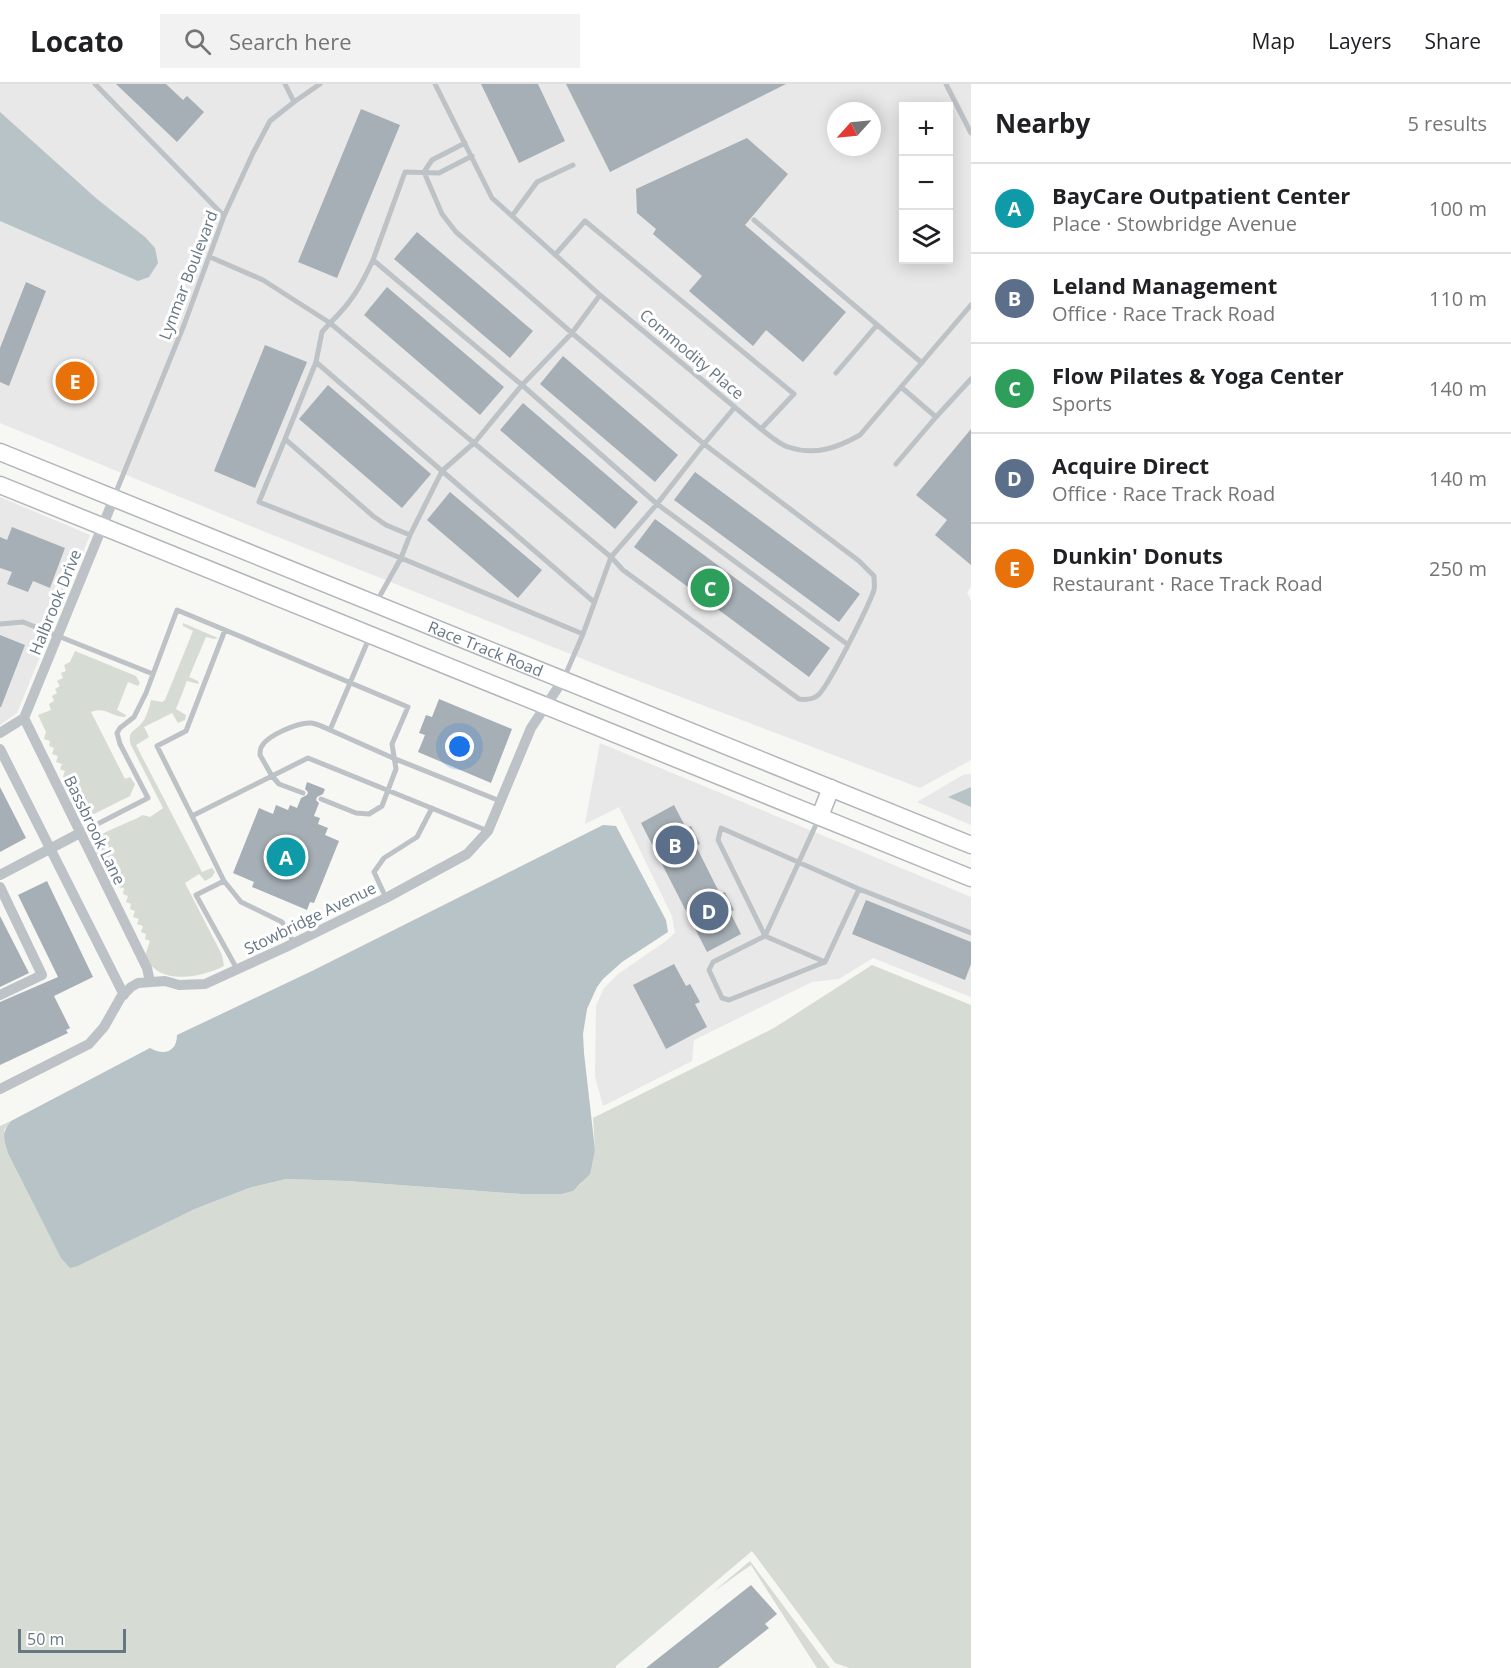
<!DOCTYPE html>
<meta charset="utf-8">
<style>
body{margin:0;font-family:"Open Sans",sans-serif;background:#f2f2f2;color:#202124}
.controls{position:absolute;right:18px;top:18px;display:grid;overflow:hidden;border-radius:0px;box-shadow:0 3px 15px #0003}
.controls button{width:54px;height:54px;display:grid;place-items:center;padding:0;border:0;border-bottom:2px solid #e0e0e0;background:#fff;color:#202124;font:30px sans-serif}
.compass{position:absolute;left:827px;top:18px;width:54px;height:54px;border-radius:50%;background:#fff;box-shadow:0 3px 15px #0003;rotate:243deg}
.scale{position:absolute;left:18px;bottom:15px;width:108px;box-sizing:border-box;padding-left:6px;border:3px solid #667784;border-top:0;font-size:16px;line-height:21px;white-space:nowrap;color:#667784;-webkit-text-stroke:4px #fff;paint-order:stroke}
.you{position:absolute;left:460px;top:663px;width:21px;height:21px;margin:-15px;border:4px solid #fff;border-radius:50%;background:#1a73e8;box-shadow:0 0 0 9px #1a73e833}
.badge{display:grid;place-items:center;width:39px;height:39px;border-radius:50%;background:#ea580c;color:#fff;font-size:20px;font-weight:700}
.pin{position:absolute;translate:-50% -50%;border:3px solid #fff;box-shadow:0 2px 6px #0006}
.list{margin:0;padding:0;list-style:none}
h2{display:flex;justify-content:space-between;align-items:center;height:78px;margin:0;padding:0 24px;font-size:26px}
h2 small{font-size:20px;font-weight:400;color:#757577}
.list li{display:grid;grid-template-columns:39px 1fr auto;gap:18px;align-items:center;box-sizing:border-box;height:90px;padding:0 24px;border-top:2px solid #e0e0e0}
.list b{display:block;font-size:22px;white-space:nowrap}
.list p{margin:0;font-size:20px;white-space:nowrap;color:#757577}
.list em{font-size:20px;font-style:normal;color:#757577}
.icon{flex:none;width:33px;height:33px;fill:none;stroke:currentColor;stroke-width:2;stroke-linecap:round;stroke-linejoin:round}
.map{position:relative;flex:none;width:971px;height:1584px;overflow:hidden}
header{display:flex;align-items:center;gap:36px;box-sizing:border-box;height:84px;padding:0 30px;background:#fff;border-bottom:2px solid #e0e0e0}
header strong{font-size:28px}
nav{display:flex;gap:33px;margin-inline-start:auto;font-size:21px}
.search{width:420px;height:54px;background:#f2f2f2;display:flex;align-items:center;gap:15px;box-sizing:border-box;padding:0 21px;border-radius:0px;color:#757577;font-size:22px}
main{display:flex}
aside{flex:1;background:#fff}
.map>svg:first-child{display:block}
.built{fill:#e7e8e7;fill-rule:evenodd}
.green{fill:#d6dbd3}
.water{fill:#b7c3c7}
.building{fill:#a6afb5}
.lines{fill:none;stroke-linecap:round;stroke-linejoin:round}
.secondary-casing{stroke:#b0b6ba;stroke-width:19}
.lane{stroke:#bdc2c6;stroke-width:5}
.street{stroke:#bdc2c6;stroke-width:10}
.secondary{stroke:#fff;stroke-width:16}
.labels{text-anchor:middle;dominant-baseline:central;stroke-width:6;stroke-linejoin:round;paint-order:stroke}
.street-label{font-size:16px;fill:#667784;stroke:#fff}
</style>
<header>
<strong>Locato</strong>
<div class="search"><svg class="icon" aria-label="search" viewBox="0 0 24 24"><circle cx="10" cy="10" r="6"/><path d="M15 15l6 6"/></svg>Search here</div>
<nav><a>Map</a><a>Layers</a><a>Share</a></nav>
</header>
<main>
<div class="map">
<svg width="971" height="1584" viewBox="0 0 971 1584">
<rect width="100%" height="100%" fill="#f7f7f3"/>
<path class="built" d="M0 0H971V503L967 508 971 517V676L920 704 618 589 258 445 0 339ZM904 22H948V176H904ZM836 27H872V63H836Z
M0 413 90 451 17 629 0 641Z
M600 659 971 813V913L873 874 839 895 812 898 694 956 692 977 603 1022 595 992 596 922 604 904 618 890 666 857 675 849 672 832 619 723 585 740Z
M971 690V741L917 718 963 691Z"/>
<path class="green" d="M183 539 218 554 214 555 206 553 189 593 198 597 199 600 187 597 176 625 186 631 185 636 178 639 172 629 144 643 149 653 136 661 202 788 212 784 215 788 212 793 205 797 199 790 185 799 222 871 224 882C200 894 158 902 145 872L150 857 145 855 146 850 141 848 143 842 137 840 139 835 133 833 135 827 130 825 131 820 126 818 128 812 123 810 124 804 118 803 120 797 115 796 117 790 111 788 113 782 107 780 109 775 103 772 105 767 100 766 97 771 93 769C93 764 91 759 95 755 104 747 131 738 143 731L150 733 163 724 131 661C127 648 133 648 141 640 146 635 149 624 151 616L162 618 165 616 193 547 183 542Z
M75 567 136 592 140 599 138 602 128 598 117 626 126 631 125 633C113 633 104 622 91 628L125 695 130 693 135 700 130 712 88 733 80 717 74 715 76 710 71 708 73 702 67 700 69 694 63 693 65 687 60 685 62 680 56 678 58 672 52 670 54 664 49 662 50 657 44 655 46 648 38 631 51 626 49 620 54 617 52 612 57 609 55 605 60 602 57 597 63 594 61 589 66 587 64 581 70 578Z
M872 881 971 921V1584H849L835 1579 752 1467 616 1582V1584H0V1042L11 1037 4 1046 78 1182 195 1125 249 1104 286 1095 346 1097 521 1110H562L572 1107 581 1100 595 1066 593 1034 774 944Z
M750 1477 829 1583 830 1584H817L751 1481 713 1508Z"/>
<path class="water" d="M0 28 97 115 145 153 155 164 158 179 149 193 138 197 0 137Z
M971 703V723L948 713Z
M603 741 616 742 666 836 668 848 622 878 603 895 597 903 587 925 583 950 584 969 595 1066 590 1090 573 1107 562 1110H521L346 1097 286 1095 249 1104 195 1125 78 1182 70 1184 61 1174 8 1069C4 1055 1 1049 11 1037L150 964C164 972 177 968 177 951L312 887Z"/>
<path class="building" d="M116 0H166L183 16 187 12 204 28 177 58Z
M481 0H538L565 57 519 79Z
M566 0H786L610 88Z
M361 25 400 41 337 194 298 178Z
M747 54 788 90 745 141 846 228 803 278 766 246 753 262 689 207 702 192 653 150 656 145 637 129 636 105Z
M417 148 533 247 510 274 394 175Z
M26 198 46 207 9 302 0 298V264Z
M387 203 504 303 480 331 364 231Z
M265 261 307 278 255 404 214 387Z
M563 272 678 371 655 398 540 300Z
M75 276 87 281 84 288 90 290 79 317 59 309 70 281 72 282Z
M328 301 431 390 402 424 299 335Z
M523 319 638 418 615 445 500 346Z
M971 345V481L935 451 947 436 916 411Z
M695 388 860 510 839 538 674 416Z
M450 408 542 486 518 514 427 436Z
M655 435 830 564 809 593 634 463Z
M12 443 65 464 50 504 33 497 28 508 7 500 12 488 0 484V453L7 456Z
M0 551 25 561 1 623H0Z
M439 615 512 645 491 699 418 668 425 651 419 649 426 631 432 633Z
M307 698 325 705 323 710 317 713 316 716 319 719 314 732 320 734 318 740 328 744 325 751 339 757 314 819 310 818 307 826 252 803 254 798 233 789 259 724 273 730 276 721 288 726 290 721 297 724 301 714 307 711 308 708 305 705Z
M0 703 26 754 0 768Z
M674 721 686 744 691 742 700 760 696 762 720 810 725 808 734 826 730 828 741 850 707 868 641 739Z
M47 797 93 893 54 912 70 944 66 946 68 949 0 981V918L58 893 18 811Z
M866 816 971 858V880L965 896 852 850Z
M0 832 29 889 0 903Z
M674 880 686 902 690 900 700 918 695 920 707 943 666 965 633 901Z
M751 1501 777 1530 765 1540 769 1544 718 1584H646Z"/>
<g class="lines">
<g class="secondary-casing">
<g id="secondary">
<path id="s1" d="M0 368 971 761"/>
<path d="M0 401 971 794"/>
<path d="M820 732 831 704"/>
</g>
</g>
<path class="lane" d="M95 0 224 132
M285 0 294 18
M435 0 492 114 600 211 761 345C769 351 779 360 788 363 815 372 837 364 860 351L971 221
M946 0 971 49
M424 88 442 130 456 148 572 249 704 360 735 323
M424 88 432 76 465 59
M512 132 537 98 573 81
M754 136 922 279
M555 171 585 137 794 310 761 345
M210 173 263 196 330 239 322 248 316 278 442 387 475 358 522 301 572 249 600 211
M373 176 405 88 439 89 472 72
M316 278 285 355 373 432 386 441 410 451 442 387 594 518
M836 289 877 241
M936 333 971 295
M285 355 259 418 401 474 377 517
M896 380 936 333 901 303
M114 413 184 241 224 132 253 69 270 37 294 18 320 0
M410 451 401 474 583 550
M0 540 23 538 153 590
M564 594 583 550 611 473 657 420 704 360 859 477 874 492C874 497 875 502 874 506 869 521 827 606 817 612 811 616 806 616 799 615L623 486 611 473 330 239C351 219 361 202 373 176L522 301 657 420 847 560
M330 646 393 674 500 717
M303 709 279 700 272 692 308 674 488 747
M192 732 157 662 186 647 225 546 408 623 392 660 396 685 382 722 369 730 356 729 321 715
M819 734 765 852 713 878 709 886 722 914 729 916 825 878 859 805 721 744 718 756 765 852 825 878
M80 749 148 714 120 660 117 649 120 644 134 633 146 609 177 526 225 546
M224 797 241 818 282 838 294 859
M859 805 971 849
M386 814 374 788 384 774 417 753 432 724
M237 885 196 811 224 797 192 732 272 692 260 671C260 668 260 664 262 662 268 651 299 638 311 639 318 640 324 643 330 646L370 552"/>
<path class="street" d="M24 634 147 884 150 898
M24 634 114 414
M0 649 24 634
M0 665 124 911
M0 791 80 749
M0 803 42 891 0 911
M0 1005 89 960 104 943 121 913 131 903 138 899 165 897 179 901 205 900 286 863 386 814 467 770 488 747 531 644 563 596"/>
<use href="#secondary" class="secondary"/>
</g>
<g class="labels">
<g class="street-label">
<text transform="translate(188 191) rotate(-69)">Lynmar Boulevard</text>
<text transform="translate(692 270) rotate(40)">Commodity Place</text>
<text transform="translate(55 518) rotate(-68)">Halbrook Drive</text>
<text stroke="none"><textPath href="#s1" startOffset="524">Race Track Road</textPath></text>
<text transform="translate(95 746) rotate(64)">Bassbrook Lane</text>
<text transform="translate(310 834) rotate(-26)">Stowbridge Avenue</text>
</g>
</g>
</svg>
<div class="controls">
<button>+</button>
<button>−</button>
<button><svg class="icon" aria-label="layers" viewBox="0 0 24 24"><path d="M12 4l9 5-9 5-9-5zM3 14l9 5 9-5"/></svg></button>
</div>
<svg class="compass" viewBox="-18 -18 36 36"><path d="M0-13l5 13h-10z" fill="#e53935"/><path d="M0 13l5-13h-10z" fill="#757577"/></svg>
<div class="scale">50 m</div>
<div class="you"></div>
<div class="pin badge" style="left:286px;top:773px;background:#0f9aa8">A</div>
<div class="pin badge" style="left:675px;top:761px;background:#5c6f8a">B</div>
<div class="pin badge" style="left:710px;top:504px;background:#2e9e5b">C</div>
<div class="pin badge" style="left:709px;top:827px;background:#5c6f8a">D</div>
<div class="pin badge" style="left:75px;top:297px;background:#e8710a">E</div>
</div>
<aside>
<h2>Nearby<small>5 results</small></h2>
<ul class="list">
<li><span class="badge" style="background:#0f9aa8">A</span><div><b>BayCare Outpatient Center</b><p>Place · Stowbridge Avenue</p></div><em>100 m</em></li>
<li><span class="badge" style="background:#5c6f8a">B</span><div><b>Leland Management</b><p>Office · Race Track Road</p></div><em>110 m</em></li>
<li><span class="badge" style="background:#2e9e5b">C</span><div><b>Flow Pilates &amp; Yoga Center</b><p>Sports</p></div><em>140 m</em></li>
<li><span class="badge" style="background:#5c6f8a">D</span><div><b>Acquire Direct</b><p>Office · Race Track Road</p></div><em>140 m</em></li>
<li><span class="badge" style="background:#e8710a">E</span><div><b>Dunkin' Donuts</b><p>Restaurant · Race Track Road</p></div><em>250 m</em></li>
</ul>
</aside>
</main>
